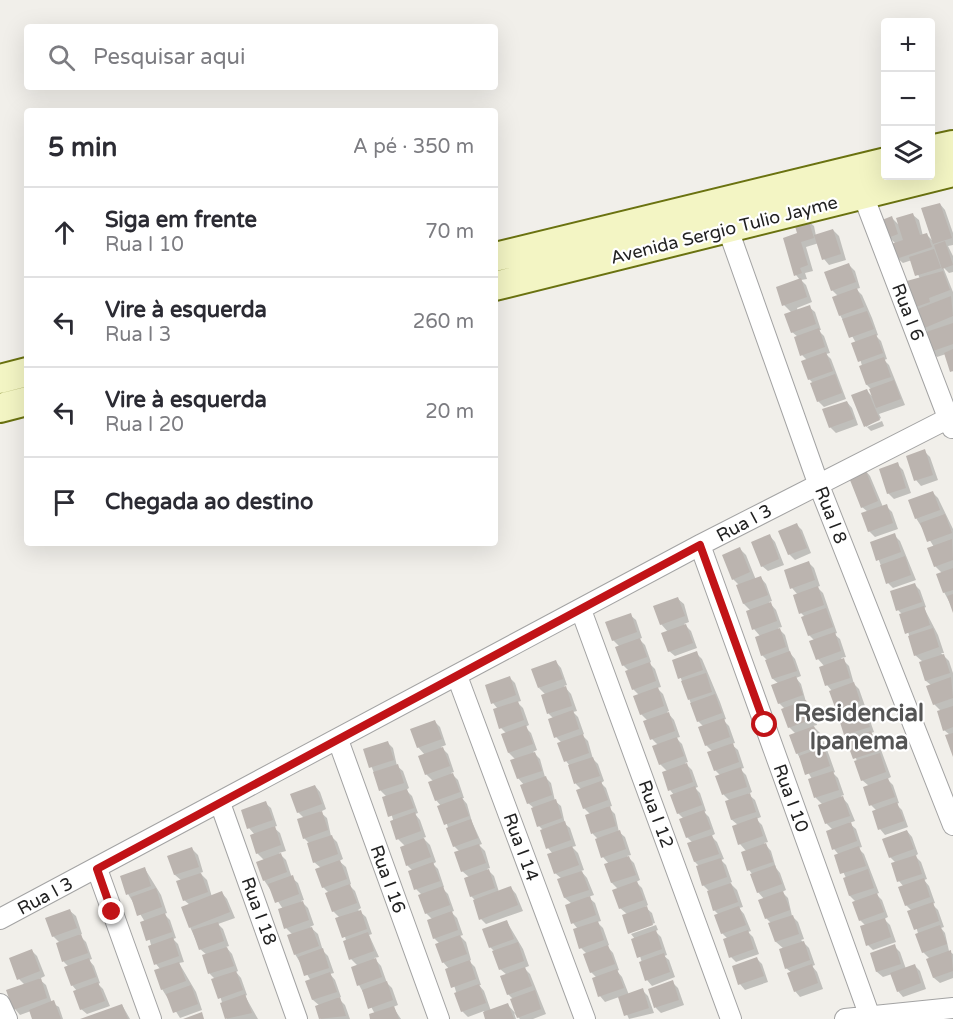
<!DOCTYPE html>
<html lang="pt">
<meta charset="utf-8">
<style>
body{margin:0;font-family:"Varela Round",sans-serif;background:#f7f7f7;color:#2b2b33}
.controls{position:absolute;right:18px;top:18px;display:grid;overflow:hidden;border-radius:6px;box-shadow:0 6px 24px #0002}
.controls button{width:54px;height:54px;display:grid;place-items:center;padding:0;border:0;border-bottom:2px solid #e1e1e2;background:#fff;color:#2b2b33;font:30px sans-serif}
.stop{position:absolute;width:18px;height:18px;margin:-14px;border:4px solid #c11317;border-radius:50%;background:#fff}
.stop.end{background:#c11317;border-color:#fff;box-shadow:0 2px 6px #0008}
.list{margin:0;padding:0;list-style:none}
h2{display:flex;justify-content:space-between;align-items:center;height:78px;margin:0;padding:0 24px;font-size:26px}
h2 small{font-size:20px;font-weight:400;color:#7c7c81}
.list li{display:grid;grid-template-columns:39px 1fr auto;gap:18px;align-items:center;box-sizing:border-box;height:90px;padding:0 24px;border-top:2px solid #e1e1e2}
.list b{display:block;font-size:22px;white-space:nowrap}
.list p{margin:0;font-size:20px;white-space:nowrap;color:#7c7c81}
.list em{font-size:20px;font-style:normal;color:#7c7c81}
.icon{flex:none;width:33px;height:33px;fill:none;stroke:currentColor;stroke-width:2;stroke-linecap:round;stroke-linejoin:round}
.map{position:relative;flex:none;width:953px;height:1019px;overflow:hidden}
.search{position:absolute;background:#fff;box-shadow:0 6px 24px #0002;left:24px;top:24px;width:474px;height:66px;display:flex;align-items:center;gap:15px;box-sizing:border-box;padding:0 21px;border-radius:6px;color:#7c7c81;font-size:22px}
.panel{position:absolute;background:#fff;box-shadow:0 6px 24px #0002;left:24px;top:108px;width:474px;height:438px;border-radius:6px}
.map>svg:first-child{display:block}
.shadow{fill:#0003}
.building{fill:#bbb4af}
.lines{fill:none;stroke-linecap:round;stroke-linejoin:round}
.street-casing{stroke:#a3a3a3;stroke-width:22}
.secondary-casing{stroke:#6a7210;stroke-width:32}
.street{stroke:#fff;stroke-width:20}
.secondary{stroke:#f3f5c4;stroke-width:28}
.route{stroke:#c11317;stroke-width:8}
.labels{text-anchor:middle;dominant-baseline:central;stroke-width:4.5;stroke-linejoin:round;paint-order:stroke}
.street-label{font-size:18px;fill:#222;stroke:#fff}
.district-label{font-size:24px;font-weight:bold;fill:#555;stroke:#fff}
</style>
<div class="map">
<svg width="953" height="1019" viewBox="0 0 953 1019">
<rect width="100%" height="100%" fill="#f1efea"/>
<path class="shadow" d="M940 204 945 210 953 233V245L948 246 953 256V272L949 273 943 267 953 292V372L946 354 937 357 931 351 928 333 914 308 920 279 912 260 903 263 897 258 896 244 889 237 892 218 901 227 913 215 919 220 923 236 927 235 933 241Z
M808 221 814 226 816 236 833 230 839 236 846 260 829 265 824 259 819 243 806 247 813 271 805 273 807 279 801 280 806 285 812 302 797 308 798 311 809 307 815 312 821 330H818L824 336 830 353 826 354 831 359 846 399 824 407 818 401 813 383 809 379 807 360 802 355 798 337 792 332V313L784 305 800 280 796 275 799 234Z
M849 265 855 271 860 288 856 289 862 295 872 318 878 335 876 336 881 341 887 359 884 360 889 365 905 405 879 414 881 418 866 427 867 391 873 397 872 390 867 385 856 343 840 315 838 296 832 290Z
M847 402 852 408 858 425 836 433 830 427Z
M882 421 884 426 871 431 867 427Z
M924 451 930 457 938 480 921 486 916 480Z
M897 464 903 470 911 493 894 499 888 493Z
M865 470 870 476 883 507 886 506 892 512 898 529 875 537 869 531 868 512 862 507Z
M933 493 938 498 953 529V609L944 592 942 573 935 566 934 547 916 518Z
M797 525 802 530 811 553 795 560 789 554Z
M894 535 900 541 916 580 893 588 888 583 872 543Z
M770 536 775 542 784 565 768 571 762 566Z
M740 549 746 555 756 580 761 578 766 584 772 601 769 602 776 610 782 627 778 628 785 635 790 653 795 659 801 676 796 678 801 684 806 702 811 707 817 725 813 726 820 733 829 755 835 772 833 773 838 778 844 795 841 796 848 804 855 821 849 823 856 829 862 847 858 848 864 854 879 893 876 894 882 900 888 917 884 919 890 925 896 942 873 950 868 945 866 926 860 920 856 902 850 896 846 878 836 856 839 855 834 849 833 830 826 823 823 805 816 798 809 780 812 779 797 753 796 734 789 727 785 709 779 703V684L773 679 768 661 762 655 760 636 754 629 751 611 744 604 740 586 733 579Z
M809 563 814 568 820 586 817 587 823 593 837 633 834 634 840 639 846 657 841 658 849 666 854 684 859 689 865 706 861 708 868 715 874 732 871 733 877 739 891 777 887 779 893 785 899 803 896 804 902 810 908 827 885 835 880 829 877 811 871 805 869 786 862 780 851 740 846 735 840 717 844 716 837 709 832 691 827 685 825 667 818 659 815 641 809 635 805 617 801 613 798 595 792 588Z
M914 584 920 590 926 607 924 608 938 635 944 653H941L949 661 953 673V754L950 735 944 730 941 711 934 704 931 685 926 681 921 663 923 662 915 655 903 615 898 610Z
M678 599 684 604 689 622 684 624 691 631 697 648 675 656 669 651 668 632 661 624Z
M630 615 636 620 642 638 639 639 645 645 651 662 649 663 655 669 661 687 657 688 663 694 669 711 667 712 674 720 680 737 676 738 682 744 688 762 685 763 692 770 698 787 695 788 700 793 706 811 704 812 709 817 715 834 711 836 717 842 724 859 721 860 726 865 732 882 730 883 737 890 743 907 739 908 744 914 751 931 748 932 753 937 759 954 736 962 731 957 728 939 722 933 719 915 714 910 710 892 703 885 700 867 695 862 689 844 693 843 687 837 684 819 678 813 674 795 670 790 667 771 660 764 658 745 652 739 648 721 641 714 639 695 633 689 629 671 623 665 620 647 613 640Z
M696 653 702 659 720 702 726 719 723 720 729 726 735 743 731 744 738 750 744 768 740 769 746 775 752 792 748 794 755 800 761 817 756 819 762 825 768 842 764 843 771 851 776 868 780 873 786 890 782 892 788 898 792 916 798 922 804 939 801 940 809 948 815 965 812 966 817 972 823 989 800 997 795 991 792 973 786 968 784 949 776 942 772 924 766 918 764 899 758 892 753 875 749 870 743 853 747 852 740 844 734 827 738 825 732 820 727 802 730 801 724 795 717 777 721 776 715 770 713 752 706 745 704 727 698 721 674 661Z
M556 662 561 668 567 685 564 686 571 694 577 711 573 712 578 717 584 734 582 735 588 741 593 759 598 764 604 781 601 783 606 788 612 806 608 807 615 814 619 832 625 837 631 855 627 856 634 863 640 880 636 882 642 888 648 905 645 907 652 913 655 923 631 931V934L627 914 620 908 618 889 612 883 609 864 603 857 598 839 593 834 587 816 591 815 584 808 582 790 576 784 570 766 566 761 562 743 556 737 553 718 549 714 543 696 546 695 539 688Z
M510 678 515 683 521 701 517 702 523 708 529 725 525 727 531 733 537 750 533 752 540 759 545 777 551 783 555 801 561 806 565 824 570 828 576 846 572 847 578 853 584 870 581 871 587 878 594 895 588 897 595 903 601 921 597 922 603 928 609 945 607 946 613 953 619 970 617 971 622 977 629 995 642 990 648 996 654 1013 629 1019 619 997 605 1002 600 996 594 979 597 978 591 972 587 954 581 948 578 929 573 923 572 904 565 898 559 880 562 879 555 873 553 854 548 848 543 830 539 826 534 808 528 803 524 785 518 778 516 760 509 753 507 734 501 728 498 709 493 703Z
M435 722 440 727 446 745 441 747 448 754 454 772 451 773 458 780 464 798H462L467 804 472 822 482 844 479 845 485 851 490 868 487 869 494 876 499 892 511 888 516 894 523 911 486 924 481 919 476 901 471 896 469 877 462 871 460 852 454 846 441 806 436 800 433 781 426 774 425 755 418 747Z
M387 742 393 748 397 766 403 771 409 788 406 790 412 796 418 813 415 814 420 820 426 837 423 838 430 845 436 862 433 864 438 869 444 887 442 888 448 894 454 911 451 912 457 918 463 935 460 936 466 942 471 960 469 961 475 967 481 985H479L484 991 491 1011 508 1005 517 1015 513 999 508 994 507 975 500 969 494 951 490 947 507 922 523 949 529 966 524 968 530 974 546 1014 533 1019H520L514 1013 516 1019H487L484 1011 468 1017 462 1011 449 969 443 962 440 944 434 938 432 919 426 913 422 895 416 889 413 871 407 865 405 846 398 839 387 797 381 791 365 750Z
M315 786 320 792 326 809 320 812 327 818 331 836 337 842 343 859 339 861 346 867 351 884 349 885 355 891 361 908 358 910 366 917 372 934 369 935 379 957 374 958 381 966 387 983 392 988 398 1005 393 1007 401 1019H372L375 1014 359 985 352 968 358 966 351 959 340 918 333 911 329 893 323 887 321 868 314 862 310 844 304 838V818L298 812Z
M265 803 271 808 277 826 273 827 280 833 286 851 279 853 286 860 292 878 298 883 304 900 301 901 308 908 314 925 310 927 318 934 323 951 328 956 334 973 330 974 335 980 341 997 338 998 345 1005 350 1019H321L317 1007 320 1006 313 1000 311 981 295 954 293 935 286 928 283 909 264 880V860L257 853 255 835 249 828Z
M907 831 912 837 918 854 915 856 921 862 927 879 924 880 929 886 935 903 932 904 938 910 944 927 941 928 945 933 949 951 953 954V978L940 983 934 978 930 959 923 952 912 911 906 905 904 887 899 881 896 863 890 857Z
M192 849 198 855 203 872 200 873 207 880 212 897 222 893 227 899 235 918 218 924 223 929 229 946 226 947 232 954 238 971 236 972 241 978 247 995 245 996 258 1019H227L215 979 210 974 204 956 207 955 200 949 190 927V905L184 900 182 881 175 875 169 857Z
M145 869 161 895 167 913 164 914 170 920 176 938 173 939 178 944 184 962 179 963 196 992 202 1010 180 1018 162 989 161 970 156 964 145 922 128 894Z
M70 911 76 916 82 934 79 935 86 942 92 959 89 960 94 966 100 983 98 984 103 989 110 1006 87 1014 81 1009 77 991 72 985 69 967 64 962 58 944 60 943 53 936Z
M656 925 658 930 655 931 661 937 667 955 664 956 669 960 675 977 652 986 647 980 635 939 631 934Z
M894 946 900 952 906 969 915 966 920 971 926 989 903 997 898 991 892 974 883 977 877 972 871 954Z
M32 951 37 956 45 976 39 979 46 985 52 1003 59 1007 63 1019H34L31 1011 20 1015 15 1009 25 985 19 979Z
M757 959 762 964 768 982 745 990 740 984Z
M672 982 678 988 684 1005 661 1013 656 1008 649 990Z
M122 1005 130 1019H84Z"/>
<path class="building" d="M940 203 952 238 933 244 921 208Z
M913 213 920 235 927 233 932 247 896 259 891 244 903 240 896 218Z
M892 216 898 234 888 238 882 220Z
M808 219 814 238 801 242 808 265 800 268 802 273 794 276 783 238 797 233 794 223Z
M833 229 841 254 822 260 814 235Z
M945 241 953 265 942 269 934 245Z
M934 249 941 268 915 276 909 257Z
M849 263 856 282 831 291 824 272Z
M943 271 950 290 929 298 930 302 913 308 903 282Z
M801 278 807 297 782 306 776 287Z
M857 288 864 307 839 316 832 297Z
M951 296 953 316 922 329 915 310Z
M810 305 816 324 791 333 784 314Z
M867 311 874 329 849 338 842 319Z
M953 323V344L930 352 923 333Z
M819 328 825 347 800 356 794 337Z
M876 334 883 353 858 362 851 343Z
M953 349V371L950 372 944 353Z
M826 352 833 371 808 380 801 361Z
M884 357 891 377 866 385 859 366Z
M835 374 842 393 817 402 810 383Z
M894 380 901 399 876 408 869 389Z
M867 389 880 420 864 427 851 395Z
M847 401 854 419 829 428 822 409Z
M925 449 933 475 914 481 906 456Z
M898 462 906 488 887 494 879 469Z
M865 469 878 501 861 508 848 475Z
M933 491 940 510 915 519 908 500Z
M887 504 893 523 868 532 861 513Z
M945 514 952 533 927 542 920 523Z
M797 523 807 548 788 555 778 531Z
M895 533 901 552 876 561 870 542Z
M770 534 779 559 761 567 751 542Z
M952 539 953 560 934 567 927 548Z
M740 547 750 572 732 580 722 555Z
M905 556 911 575 886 584 880 565Z
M809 561 815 580 790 589 784 570Z
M953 568V590L943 593 936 574Z
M761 576 768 595 743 604 736 585Z
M915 583 922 602 896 611 890 591Z
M818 586 824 605 799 614 793 595Z
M953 594V613L947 596Z
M678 597 685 616 660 625 653 606Z
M771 602 777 621 752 630 746 611Z
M924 606 930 625 905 634 899 614Z
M826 608 833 627 808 636 801 617Z
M631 613 637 632 612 641 605 622Z
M686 624 693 643 668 652 661 633Z
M780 628 786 647 761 656 755 637Z
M933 628 939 647 914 656 908 636Z
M835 632 841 651 816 660 809 641Z
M640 638 647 657 622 666 615 647Z
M697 651 703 670 678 679 672 660Z
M790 651 797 671 772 679 765 660Z
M944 654 950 673 925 681 919 662Z
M844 658 850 678 825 686 819 667Z
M556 660 563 679 538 688 531 669Z
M650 662 656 681 632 690 625 671Z
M706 673 712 692 688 700 681 681Z
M510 676 516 695 491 704 485 685Z
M796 676 803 695 778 704 771 685Z
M951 677 953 698 933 705 926 686Z
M854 682 860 701 836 710 829 691Z
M566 686 572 706 547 714 541 695Z
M658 687 664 706 640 715 633 696Z
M715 694 722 713 697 722 690 703Z
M806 700 813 719 788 728 781 709Z
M518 701 524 720 499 729 493 709Z
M953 706V727L943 731 937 711Z
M863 707 870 727 844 735 838 716Z
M573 710 579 729 554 738 548 719Z
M669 712 675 731 650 740 643 721Z
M724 718 730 737 705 746 698 727Z
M435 720 442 739 417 748 410 729Z
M526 725 533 744 508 753 501 734Z
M814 726 821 745 796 754 789 735Z
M871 731 878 751 853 759 846 740Z
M953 733V757L945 735Z
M583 734 589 753 564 762 557 743Z
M677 737 684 756 659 765 652 746Z
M388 741 394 760 369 768 363 749Z
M733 743 739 762 714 771 707 752Z
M443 747 450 766 425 775 418 756Z
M824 747 830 766 805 775 799 756Z
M535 752 542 771 517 779 510 760Z
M880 753 886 772 861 781 854 761Z
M593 757 600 776 574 784 568 765Z
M687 763 693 782 668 791 662 772Z
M398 764 404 783 379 791 373 772Z
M741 767 747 787 722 795 715 776Z
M833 771 839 790 814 798 808 779Z
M453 773 460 792 435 801 428 782Z
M546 776 552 795 527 804 520 785Z
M888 778 895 797 869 806 863 787Z
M601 781 608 800 583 809 576 790Z
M315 785 322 804 297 813 290 794Z
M695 786 702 805 677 814 670 795Z
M407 789 414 808 388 817 382 797Z
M750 793 756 812 731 820 725 801Z
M843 796 850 816 825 824 818 805Z
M462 797 469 816 444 825 437 806Z
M556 799 562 818 537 827 531 808Z
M266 801 273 820 247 829 241 810Z
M897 802 904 821 878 830 872 811Z
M610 806 616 826 591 834 585 815Z
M704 810 711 829 686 838 679 819Z
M322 811 328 830 303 839 297 819Z
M415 812 421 831 396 840 390 821Z
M757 817 763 836 738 845 732 826Z
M471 819 478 838 453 847 446 828Z
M565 821 571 840 546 849 540 830Z
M851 822 857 841 832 850 826 831Z
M275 826 281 845 256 854 250 835Z
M620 830 626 849 601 858 595 839Z
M907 830 914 849 889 858 882 839Z
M332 835 338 854 313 863 307 843Z
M712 835 719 854 694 862 687 843Z
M424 838 431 857 406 866 400 847Z
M766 843 773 862 747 871 741 852Z
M479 844 486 863 461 872 454 852Z
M572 846 579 865 554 874 547 854Z
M859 846 866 866 840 874 834 855Z
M192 847 199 867 174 875 167 856Z
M281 853 287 872 263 881 256 862Z
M916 855 922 874 897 882 891 863Z
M629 856 636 875 611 883 604 864Z
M721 858 727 877 702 886 696 866Z
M340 860 347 879 322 888 315 869Z
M433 862 440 881 414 890 408 871Z
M775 865 782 884 757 893 750 874Z
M145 867 151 886 126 895 120 876Z
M489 869 495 888 470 897 464 878Z
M868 869 874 888 849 896 843 878Z
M582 871 589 890 564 898 557 879Z
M201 873 208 892 183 901 176 881Z
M293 875 299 894 275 903 268 884Z
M924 878 930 897 905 906 898 887Z
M637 881 644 900 619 909 612 890Z
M731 883 738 902 713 911 707 891Z
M350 884 357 903 332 912 325 893Z
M443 886 450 905 425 914 418 895Z
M511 886 518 905 479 920 473 900Z
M156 888 162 907 137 916 131 897Z
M222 891 230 912 189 928 181 907Z
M783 891 790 910 765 919 758 900Z
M877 893 884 912 859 921 852 902Z
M590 896 596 915 571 924 565 905Z
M303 901 309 920 284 929 278 909Z
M933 902 939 921 914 930 907 911Z
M647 906 653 925 628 934 622 915Z
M739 906 746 925 721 934 714 915Z
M70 909 77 928 52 937 45 918Z
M361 910 367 929 342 938 335 918Z
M452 911 458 930 433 939 427 920Z
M165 913 172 932 146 941 140 922Z
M793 915 799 934 775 942 768 923Z
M885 918 891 937 866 946 860 926Z
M507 920 514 939 489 948 482 929Z
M598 921 604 940 579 949 573 929Z
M218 922 224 941 199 950 192 930Z
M940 925 947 944 922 953 915 934Z
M312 927 319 946 294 955 287 935Z
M656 930 662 949 637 958 631 939Z
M748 930 754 949 729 958 723 939Z
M368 932 374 951 349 960 343 941Z
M81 934 88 953 62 962 56 943Z
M460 935 467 954 442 963 435 944Z
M173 937 179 956 154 965 148 946Z
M804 941 810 960 785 969 779 949Z
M518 942 524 961 499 970 492 951Z
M895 944 901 964 876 972 870 953Z
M608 945 615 964 590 973 583 954Z
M227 947 234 966 208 974 202 955Z
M323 948 329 968 304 976 298 957Z
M32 949 40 971 17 980 9 958Z
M951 950 953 971 933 978 926 959Z
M664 953 670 972 645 981 639 962Z
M757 957 764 976 738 985 732 966Z
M89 958 96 977 71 986 64 967Z
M376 958 382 977 357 986 351 967Z
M470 960 476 979 451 988 445 969Z
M179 962 186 981 161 990 154 970Z
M812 964 818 983 794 992 787 973Z
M915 964 921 983 897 992 890 973Z
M525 967 532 986 507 995 500 976Z
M617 969 624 988 598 997 592 978Z
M236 971 243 990 218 999 211 979Z
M330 972 337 992 312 1000 305 981Z
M41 978 47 998 13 1010 6 990Z
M673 980 679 1000 654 1008 648 989Z
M387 981 393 1000 368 1009 362 990Z
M98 982 105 1001 80 1010 73 991Z
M479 984 486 1003 461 1012 454 993Z
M191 985 198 1004 173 1013 166 994Z
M643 988 649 1008 624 1016 618 997Z
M535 990 541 1009 517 1018 510 999Z
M245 994 252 1013 225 1019 220 1003Z
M340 997 346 1016 319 1019 315 1006Z
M54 1000 61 1019H32L29 1010Z
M508 1003 514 1019H485L483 1012Z
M122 1004 128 1019H80Z
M394 1006 399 1019H370L369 1014Z
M202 1012 204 1019H183Z"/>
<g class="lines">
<g class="street-casing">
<path id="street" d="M863 195 952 428
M724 218 818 483 953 825
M700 545 870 1017
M581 610 731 1019
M457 676 585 1019
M338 740 439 1019
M220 803 297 1019
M97 869 151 1019
M0 919 700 545 949 418
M0 1004 7 1019
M845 1019 953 1008"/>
</g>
<g class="secondary-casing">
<path id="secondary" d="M930 150 953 145
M495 257 886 162
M495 286 953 172
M0 379 27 372
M0 408 27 401"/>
</g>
<use href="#street" class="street"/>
<use href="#secondary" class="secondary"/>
</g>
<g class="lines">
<path class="route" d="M112 912 97 869 700 545 765 725"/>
</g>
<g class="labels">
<g class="street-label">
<text transform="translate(724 230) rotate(-14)">Avenida Sergio Tulio Jayme</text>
<text transform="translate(908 312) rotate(69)">Rua I 6</text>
<text transform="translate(831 515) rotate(69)">Rua I 8</text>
<text transform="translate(744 523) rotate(-28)">Rua I 3</text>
<text transform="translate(791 798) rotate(70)">Rua I 10</text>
<text transform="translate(656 814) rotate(70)">Rua I 12</text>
<text transform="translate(521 847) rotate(70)">Rua I 14</text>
<text transform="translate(388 879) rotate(70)">Rua I 16</text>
<text transform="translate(45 896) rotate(-28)">Rua I 3</text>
<text transform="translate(259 911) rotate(70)">Rua I 18</text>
</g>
<g class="district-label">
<text x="859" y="713">Residencial<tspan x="859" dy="28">Ipanema</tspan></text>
</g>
</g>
</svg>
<div class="controls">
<button>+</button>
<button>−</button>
<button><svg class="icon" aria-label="layers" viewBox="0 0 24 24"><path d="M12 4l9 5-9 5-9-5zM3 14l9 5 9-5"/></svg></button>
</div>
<div class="stop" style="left:765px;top:725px"></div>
<div class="stop end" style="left:112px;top:912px"></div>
<div class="search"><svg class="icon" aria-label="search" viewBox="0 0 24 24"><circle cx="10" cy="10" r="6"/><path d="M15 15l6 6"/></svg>Pesquisar aqui</div>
<section class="panel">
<h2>5 min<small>A pé · 350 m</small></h2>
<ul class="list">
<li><svg class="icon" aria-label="ahead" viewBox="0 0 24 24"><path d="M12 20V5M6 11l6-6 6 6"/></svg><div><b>Siga em frente</b><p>Rua I 10</p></div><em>70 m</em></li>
<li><svg class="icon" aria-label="left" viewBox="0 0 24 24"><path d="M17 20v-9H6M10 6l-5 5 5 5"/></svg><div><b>Vire à esquerda</b><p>Rua I 3</p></div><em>260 m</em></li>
<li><svg class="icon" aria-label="left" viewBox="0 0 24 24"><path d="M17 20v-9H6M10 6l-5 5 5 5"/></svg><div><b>Vire à esquerda</b><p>Rua I 20</p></div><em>20 m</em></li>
<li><svg class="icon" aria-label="arrive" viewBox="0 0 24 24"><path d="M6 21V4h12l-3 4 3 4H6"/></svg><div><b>Chegada ao destino</b></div></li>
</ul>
</section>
</div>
